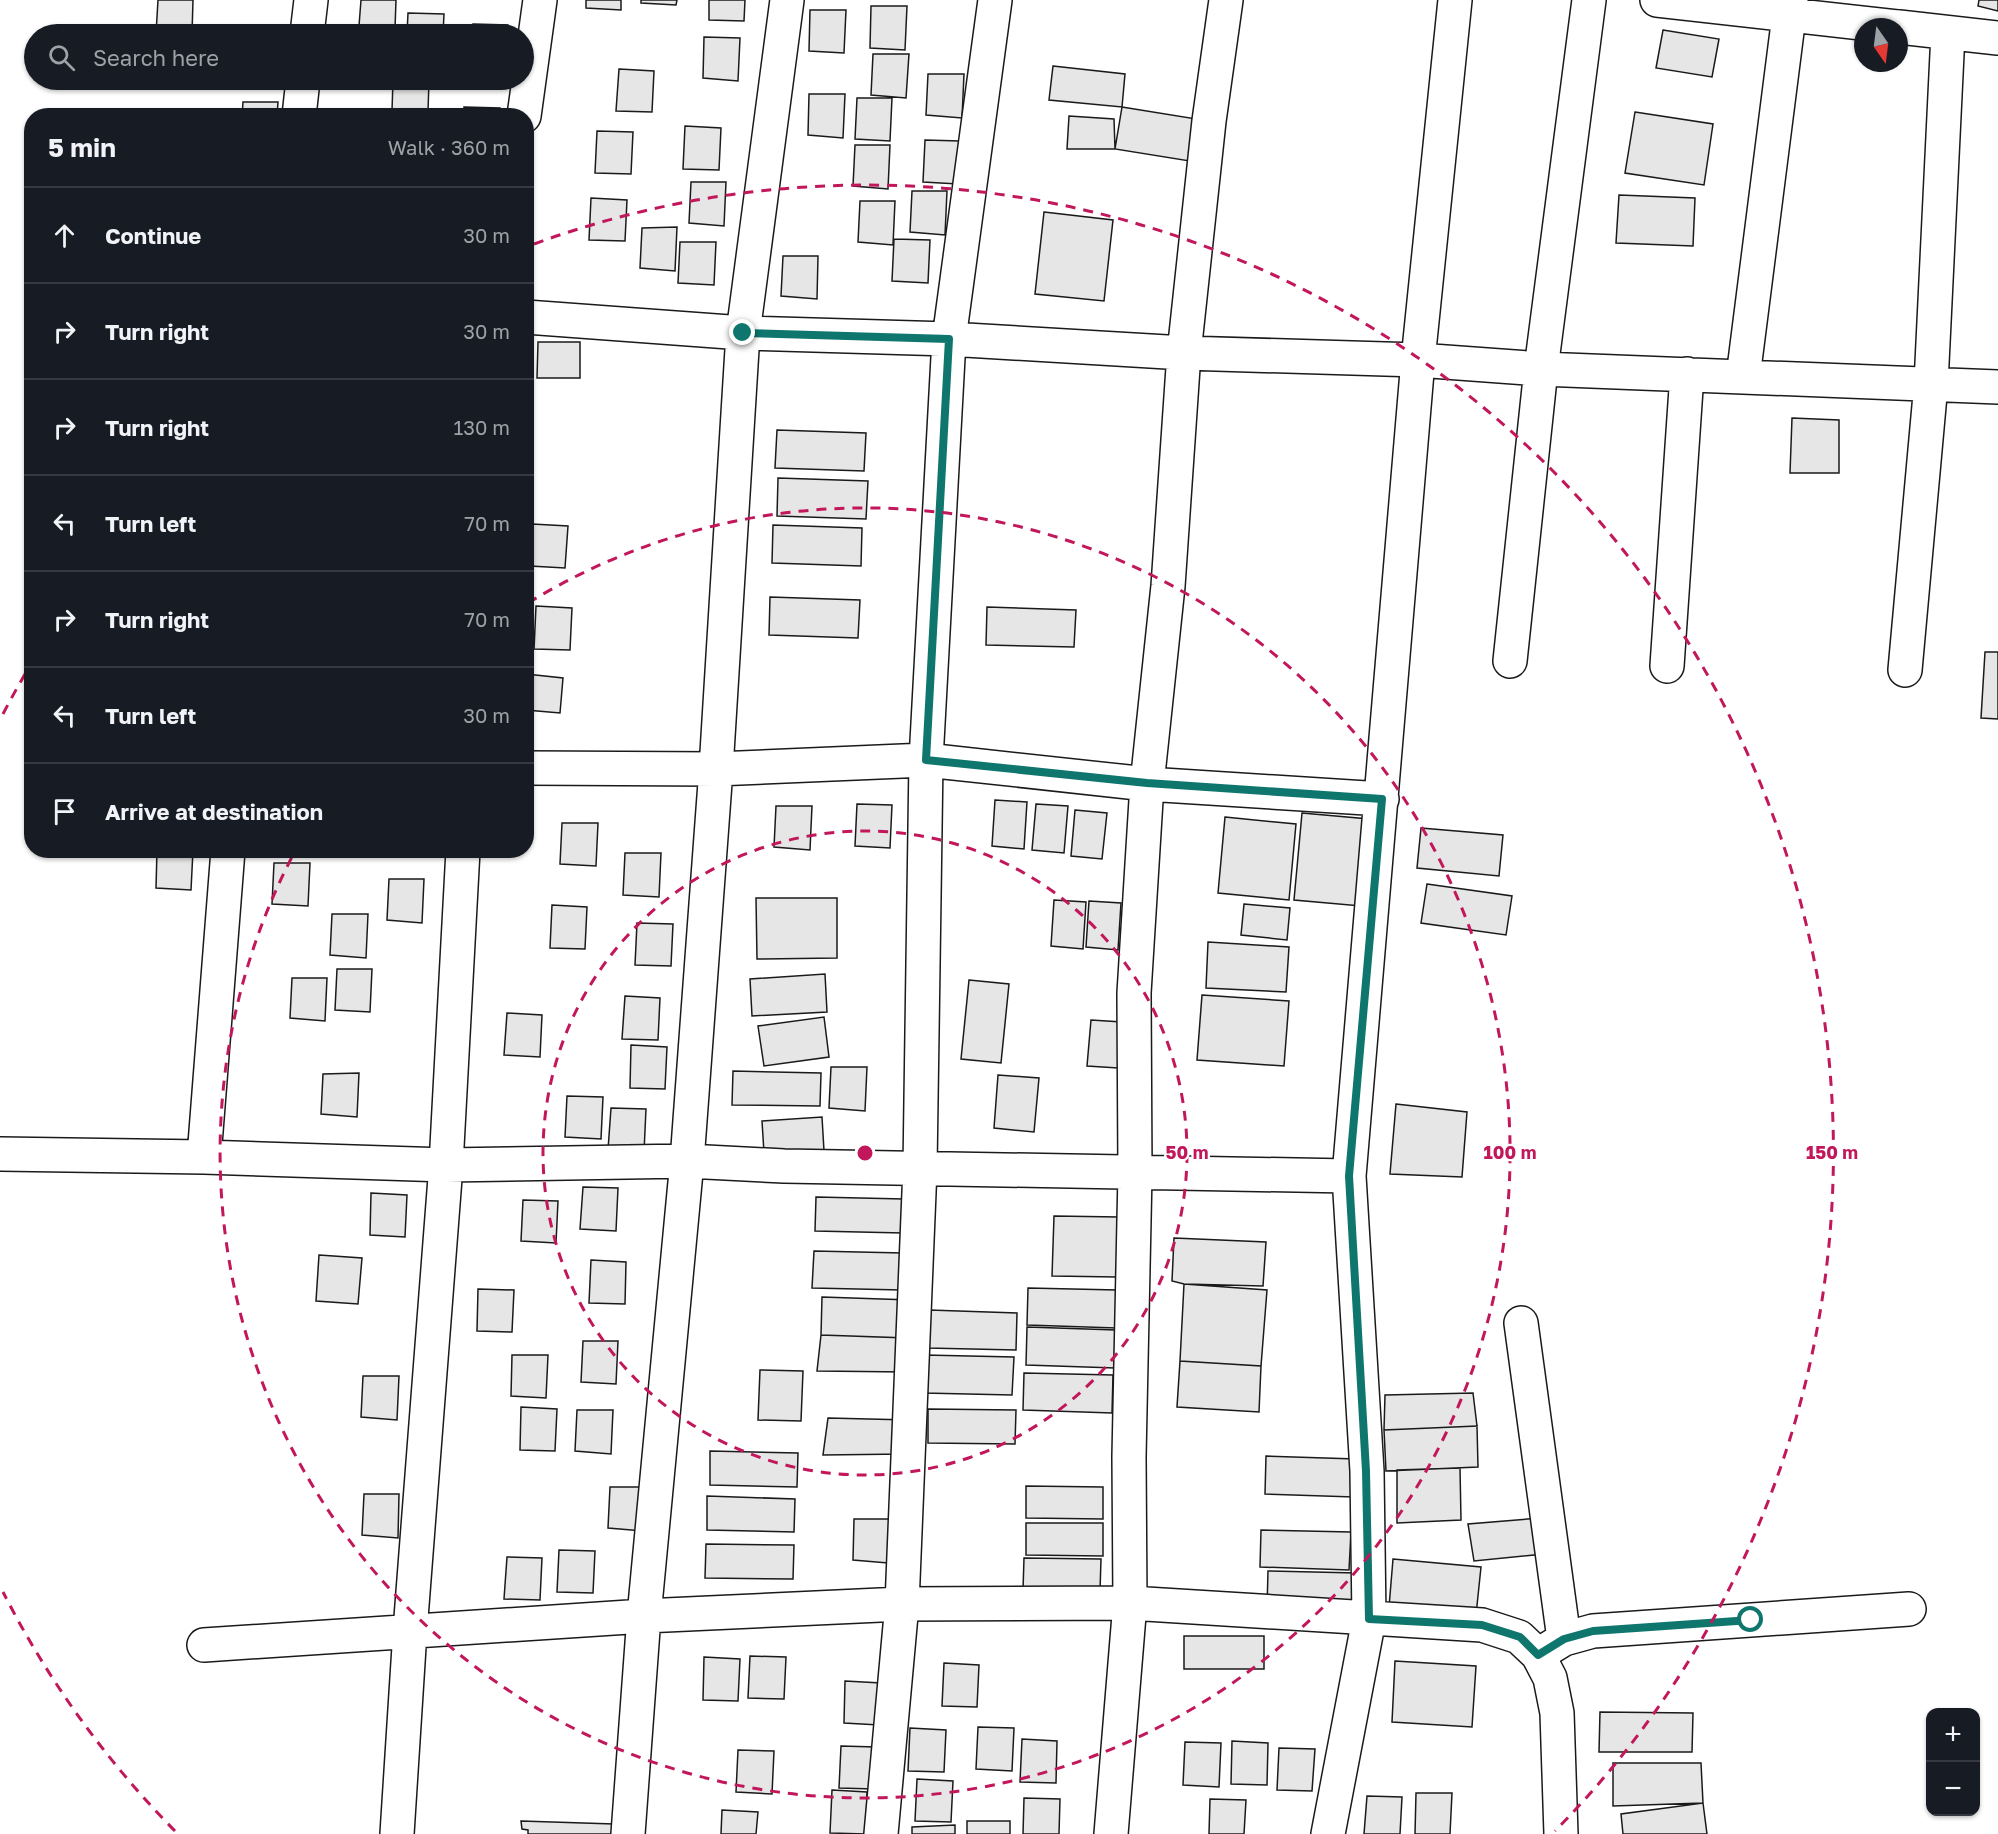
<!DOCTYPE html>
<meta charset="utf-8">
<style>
body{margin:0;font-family:"Golos Text",sans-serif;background:#20242c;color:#f1f3f6}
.controls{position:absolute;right:18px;bottom:18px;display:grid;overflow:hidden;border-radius:12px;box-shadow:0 2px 4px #0004}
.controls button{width:54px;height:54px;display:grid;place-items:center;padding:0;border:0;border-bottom:2px solid #363941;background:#171b24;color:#f1f3f6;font:30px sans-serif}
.compass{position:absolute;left:1854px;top:18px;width:54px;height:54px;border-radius:50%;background:#171b24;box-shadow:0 2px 4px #0004;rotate:166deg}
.stop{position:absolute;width:18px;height:18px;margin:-14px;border:4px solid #0f766e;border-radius:50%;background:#fff}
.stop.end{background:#0f766e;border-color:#fff;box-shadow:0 2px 6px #0008}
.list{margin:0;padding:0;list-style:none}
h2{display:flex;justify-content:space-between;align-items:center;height:78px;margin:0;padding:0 24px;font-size:26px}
h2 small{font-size:20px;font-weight:400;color:#9ea1a6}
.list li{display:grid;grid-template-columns:39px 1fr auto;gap:18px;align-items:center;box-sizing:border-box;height:96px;padding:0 24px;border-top:2px solid #363941}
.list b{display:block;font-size:22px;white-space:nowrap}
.list em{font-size:20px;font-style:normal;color:#9ea1a6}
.icon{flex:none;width:33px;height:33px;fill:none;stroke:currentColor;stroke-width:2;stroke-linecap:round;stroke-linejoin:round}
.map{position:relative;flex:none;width:1998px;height:1834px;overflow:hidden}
.search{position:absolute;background:#171b24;box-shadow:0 2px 4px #0004;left:24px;top:24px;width:510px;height:66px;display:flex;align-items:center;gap:15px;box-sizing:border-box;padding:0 21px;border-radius:33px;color:#9ea1a6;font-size:22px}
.panel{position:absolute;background:#171b24;box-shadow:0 2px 4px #0004;left:24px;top:108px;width:510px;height:750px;border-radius:24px}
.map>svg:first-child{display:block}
.building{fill:#e6e6e6;stroke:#1a1a1a;stroke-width:1.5}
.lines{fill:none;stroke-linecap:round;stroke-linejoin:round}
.minor-casing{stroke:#1a1a1a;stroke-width:36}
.minor{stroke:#fff;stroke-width:33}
.route{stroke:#0f766e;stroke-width:8}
.ring{fill:none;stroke:#c2185b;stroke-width:3;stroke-dasharray:10 8}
.centre{fill:#c2185b;stroke:#fff;stroke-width:3}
.ring-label{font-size:18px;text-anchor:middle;font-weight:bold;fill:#c2185b;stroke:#fff;stroke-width:4.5;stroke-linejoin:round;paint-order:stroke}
</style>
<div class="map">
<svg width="1998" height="1834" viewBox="0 0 1998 1834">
<rect width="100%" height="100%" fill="#fff"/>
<path class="building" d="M158 0H193L192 34H156Z
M361 0H396L395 29 359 26Z
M586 0H621V10L586 8Z
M641 0H677L676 5 641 3Z
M709 0H745L744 21 709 20Z
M1979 0H1998V11L1978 6Z
M871 6H907L905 50 870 48Z
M810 10H846L844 53 809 51Z
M408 13 444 14 443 34H407Z
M473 24 508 25V34H473Z
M1663 30 1719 39 1712 77 1656 68Z
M704 37 740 38 738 81 703 78Z
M873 54H909L906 98 871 95Z
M1053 66 1125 74 1122 107 1049 100Z
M619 69 654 71 652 112 616 111Z
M928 74H964L962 118 926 115Z
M246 80H282L281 87 246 84Z
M393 80H429L428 112 392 111Z
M809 94H845L843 138 808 135Z
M857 98H892L890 141 855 139Z
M243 102H278L277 116H242Z
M464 107 500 108 499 116H464Z
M1122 107 1209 121 1202 163 1115 149Z
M1635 112 1713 124 1704 185 1625 173Z
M1069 116 1114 119 1115 149H1067Z
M685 126 721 128 719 170 683 169Z
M597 131 633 132 631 174 595 173Z
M925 140 960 141 958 184 923 182Z
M855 145H890L888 189 853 186Z
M691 182H726L724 226 689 223Z
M912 191H947L945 235 910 232Z
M1619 195 1695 198 1693 246 1616 243Z
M591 198 627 200 625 241 589 240Z
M860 201H895L893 245 858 242Z
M1044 212 1113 220 1104 301 1035 294Z
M677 227 675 271 640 268 642 228Z
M894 239 930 240 928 283 892 281Z
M680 242H716L714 285 678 283Z
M783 256H818L817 299 781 296Z
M538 342H580V378H537Z
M1792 418 1839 420V473H1790Z
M777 430 866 433 864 471 775 468Z
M778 478 868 481 866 519 777 516Z
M532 524 568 526 565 568 530 566Z
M773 525 862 528 861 566 772 563Z
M770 597 860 600 858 638 769 635Z
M536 606 572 608 570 650 534 649Z
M987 607 1076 610 1074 647 986 645Z
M1985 652H1998V719L1981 718Z
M526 674 563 678 560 713 526 710Z
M995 800 1027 802 1024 849 992 846Z
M857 804 892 805 890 848 855 846Z
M1036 804 1068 806 1064 853 1032 850Z
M776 806H812L810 850 774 847Z
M1075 810 1107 813 1102 859 1071 856Z
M1302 813 1369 819 1361 906 1294 900Z
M1225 817 1296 824 1289 900 1218 893Z
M562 823H598L596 866 560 864Z
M1421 828 1503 835 1499 876 1417 868Z
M157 850H193L191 890 156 888Z
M625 853H661L659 897 623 895Z
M274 863H310L308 906 272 904Z
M389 879H424L422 923 387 920Z
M1427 884 1512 896 1506 935 1421 923Z
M756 898H837V958L757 959Z
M1054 900 1086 902 1083 949 1051 946Z
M1089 901 1121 903 1118 950 1086 947Z
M1244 904 1290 908 1287 940 1241 935Z
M552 905 587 907 585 949 550 948Z
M332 914H368L366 958 330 955Z
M637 923 673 924 671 966 635 965Z
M1208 942 1289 947 1286 992 1206 988Z
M337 969H372L370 1012 335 1010Z
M825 974 827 1012 752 1016 750 979Z
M292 978H327L325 1021 290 1018Z
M969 980 1009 984 1001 1063 961 1059Z
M1202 995 1289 1001 1284 1066 1197 1060Z
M625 996 660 998 658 1040 622 1039Z
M507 1013 542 1015 540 1057 504 1055Z
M824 1017 829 1057 764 1066 758 1026Z
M1091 1020 1122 1022 1118 1068 1087 1066Z
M631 1045 667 1047 665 1089 630 1088Z
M831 1067H867L865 1111 829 1108Z
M733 1071 821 1073 820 1106 732 1105Z
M359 1073 357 1117 321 1114 323 1074Z
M998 1075 1039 1078 1034 1132 994 1128Z
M567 1096 603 1097 601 1139 565 1137Z
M1396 1104 1467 1112 1462 1177 1390 1174Z
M611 1108 646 1109 644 1152 608 1150Z
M822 1117 824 1151 764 1153 762 1121Z
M583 1187 618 1188 616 1231 580 1229Z
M371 1193 407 1195 405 1237 370 1235Z
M816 1197 904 1199 903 1233 815 1231Z
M523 1200 558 1201 556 1243 521 1241Z
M1054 1216 1119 1217 1117 1277 1052 1276Z
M1174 1238 1266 1242 1263 1286 1184 1284 1172 1281Z
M814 1251 903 1253 902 1290 812 1288Z
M319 1255 362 1258 358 1304 316 1301Z
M591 1260 626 1262 625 1304 589 1303Z
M1184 1284 1267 1290 1261 1366 1180 1361Z
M1028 1288 1117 1290 1116 1328 1027 1325Z
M478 1289 514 1290 512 1332 477 1331Z
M822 1297 911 1300 909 1338 821 1335Z
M929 1310 1017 1313 1016 1350 927 1348Z
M1027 1327 1116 1330 1115 1368 1026 1365Z
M821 1335 907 1338 906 1372 817 1371Z
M583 1341H618L616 1384 581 1382Z
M512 1355H548L546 1398 511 1396Z
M924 1355 1014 1357 1012 1395 923 1393Z
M1180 1361 1261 1366 1259 1412 1177 1407Z
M760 1370 803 1371 801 1421 758 1420Z
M1024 1373 1113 1375 1112 1413 1023 1410Z
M363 1376H399L397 1420 361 1417Z
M1473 1393 1477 1426 1384 1430 1385 1395Z
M521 1407 557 1409 555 1451 520 1450Z
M928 1409 1016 1410 1015 1444 928 1443Z
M577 1410H613L611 1454 575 1451Z
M828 1418 909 1420 905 1454 823 1455Z
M1477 1426 1478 1467 1386 1471 1384 1430Z
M710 1451 798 1453 797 1487 710 1485Z
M1266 1456 1356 1459 1354 1497 1265 1494Z
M1460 1468 1461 1520 1397 1523V1470Z
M1026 1486 1103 1487V1519L1026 1518Z
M610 1487H646L643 1531 608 1528Z
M364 1494H399L398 1538 362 1535Z
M707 1496 795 1499 794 1532 707 1530Z
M1540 1518 1544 1554 1474 1561 1468 1524Z
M854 1519H891L888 1563 853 1560Z
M1026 1523H1103V1556L1026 1555Z
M1261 1530 1351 1532 1349 1570 1260 1567Z
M706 1544 794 1545 793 1579 705 1578Z
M559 1550 595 1551 593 1593 557 1592Z
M507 1557 542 1558 540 1600 504 1599Z
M1024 1558 1101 1559 1100 1591 1023 1590Z
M1393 1559 1481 1567 1476 1615 1389 1607Z
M1268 1571 1357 1573 1355 1611 1267 1608Z
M1184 1636H1264V1669H1184Z
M750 1656 786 1657 784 1699 748 1698Z
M704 1657 740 1659 738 1701 703 1700Z
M1395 1661 1476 1666 1472 1727 1392 1722Z
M944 1663 979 1665 977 1707 942 1706Z
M845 1681 881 1683 879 1725 844 1723Z
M1600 1712 1693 1713 1692 1752H1599Z
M978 1727 1014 1728 1012 1771 976 1769Z
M910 1728 946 1730 944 1772 908 1771Z
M1022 1739 1057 1741 1056 1783 1020 1782Z
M1232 1741 1268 1743 1267 1785 1231 1784Z
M1185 1742 1221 1743 1219 1787 1183 1785Z
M841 1746 876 1747 874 1789 839 1788Z
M1279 1748 1315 1749 1312 1791 1277 1790Z
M738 1750 774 1751 772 1794 736 1792Z
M1613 1763H1701L1703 1803 1613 1806Z
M917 1779 953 1781 951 1822 915 1821Z
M832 1790 867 1792 866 1834 830 1833Z
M1416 1793H1452L1450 1834H1415Z
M1367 1796 1402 1797 1400 1834H1364Z
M1024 1798 1060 1799 1059 1834H1023Z
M1210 1799 1246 1800 1244 1834H1209Z
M1703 1803 1707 1834H1623L1621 1814Z
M722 1810 758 1812 756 1834H721Z
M521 1821 614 1824 616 1829 610 1834H528V1830L522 1829Z
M967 1821H1010V1834H967Z
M955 1825V1834H912V1827Z"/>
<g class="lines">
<g class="minor-casing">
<path id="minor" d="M1657 0 1897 27
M1899 27 1998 38
M307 34 311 0
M299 116 303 80
M524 116 540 0
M526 317 743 333 949 339 1184 353 1418 360 1541 369 1998 387
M1743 377 1791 0
M1510 661 1541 369 1589 0
M1667 666 1687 374
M1905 670 1931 384 1948 33
M526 768 716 769 926 760 1147 784 1382 799
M0 1154 204 1157 228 850
M204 1157 446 1165 687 1161 784 1166 1349 1176
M1521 1323 1564 1639
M204 1645 644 1616 902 1604 1130 1603 1482 1625 1519 1637 1538 1655 1550 1678 1557 1713 1561 1834
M1538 1655 1564 1639 1593 1631 1909 1609
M397 1834 410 1631 446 1165 463 850
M628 1834 644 1616 687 1161 716 769 743 333 787 0
M881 1834 902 1604 920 1168 926 760 949 339 995 0
M1111 1834 1130 1603 1129 1457 1135 1173 1134 993 1147 784 1168 586 1184 353 1209 121 1226 0
M1328 1834 1369 1619 1367 1471 1349 1176 1418 360 1455 0"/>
</g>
<use href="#minor" class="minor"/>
</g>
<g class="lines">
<path class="route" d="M743 333 949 339 926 760 1147 783 1382 799 1349 1176 1366 1471 1369 1619 1482 1625 1520 1637 1538 1655 1564 1639 1593 1631 1751 1620"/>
</g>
<g class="ring">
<circle cx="865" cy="1153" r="322"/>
<path d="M528 603A645 645 0 1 1 293 855"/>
<path d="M175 1831A967 967 0 0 1 3 1592M3 714A967 967 0 0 1 28 669M534 244A967 967 0 0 1 1555 1831"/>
</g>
<circle cx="865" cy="1153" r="9" class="centre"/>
<g class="ring-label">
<text x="1187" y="1159">50 m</text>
<text x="1510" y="1159">100 m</text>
<text x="1832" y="1159">150 m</text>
</g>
</svg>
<div class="controls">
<button>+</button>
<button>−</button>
</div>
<svg class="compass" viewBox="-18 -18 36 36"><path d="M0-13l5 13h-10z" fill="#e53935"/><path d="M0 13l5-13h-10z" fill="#9ea1a6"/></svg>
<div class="stop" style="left:1751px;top:1620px"></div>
<div class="stop end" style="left:743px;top:333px"></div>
<div class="search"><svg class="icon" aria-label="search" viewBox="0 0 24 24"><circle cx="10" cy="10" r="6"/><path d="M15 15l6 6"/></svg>Search here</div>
<section class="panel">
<h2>5 min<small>Walk · 360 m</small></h2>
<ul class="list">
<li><svg class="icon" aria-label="ahead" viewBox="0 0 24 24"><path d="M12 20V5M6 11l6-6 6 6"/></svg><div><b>Continue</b></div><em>30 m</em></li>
<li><svg class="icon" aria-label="right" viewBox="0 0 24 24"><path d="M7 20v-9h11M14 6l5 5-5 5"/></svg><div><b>Turn right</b></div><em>30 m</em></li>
<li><svg class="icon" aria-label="right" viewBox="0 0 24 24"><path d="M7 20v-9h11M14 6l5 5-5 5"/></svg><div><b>Turn right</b></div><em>130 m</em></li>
<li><svg class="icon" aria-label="left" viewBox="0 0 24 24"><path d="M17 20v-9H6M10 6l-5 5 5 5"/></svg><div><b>Turn left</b></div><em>70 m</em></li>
<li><svg class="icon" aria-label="right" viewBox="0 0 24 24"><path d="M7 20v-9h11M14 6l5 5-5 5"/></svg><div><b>Turn right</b></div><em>70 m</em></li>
<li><svg class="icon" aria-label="left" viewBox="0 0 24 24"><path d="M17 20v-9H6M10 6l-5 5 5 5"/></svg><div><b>Turn left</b></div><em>30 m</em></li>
<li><svg class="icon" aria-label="arrive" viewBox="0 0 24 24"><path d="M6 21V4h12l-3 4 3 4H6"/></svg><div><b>Arrive at destination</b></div></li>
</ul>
</section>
</div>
